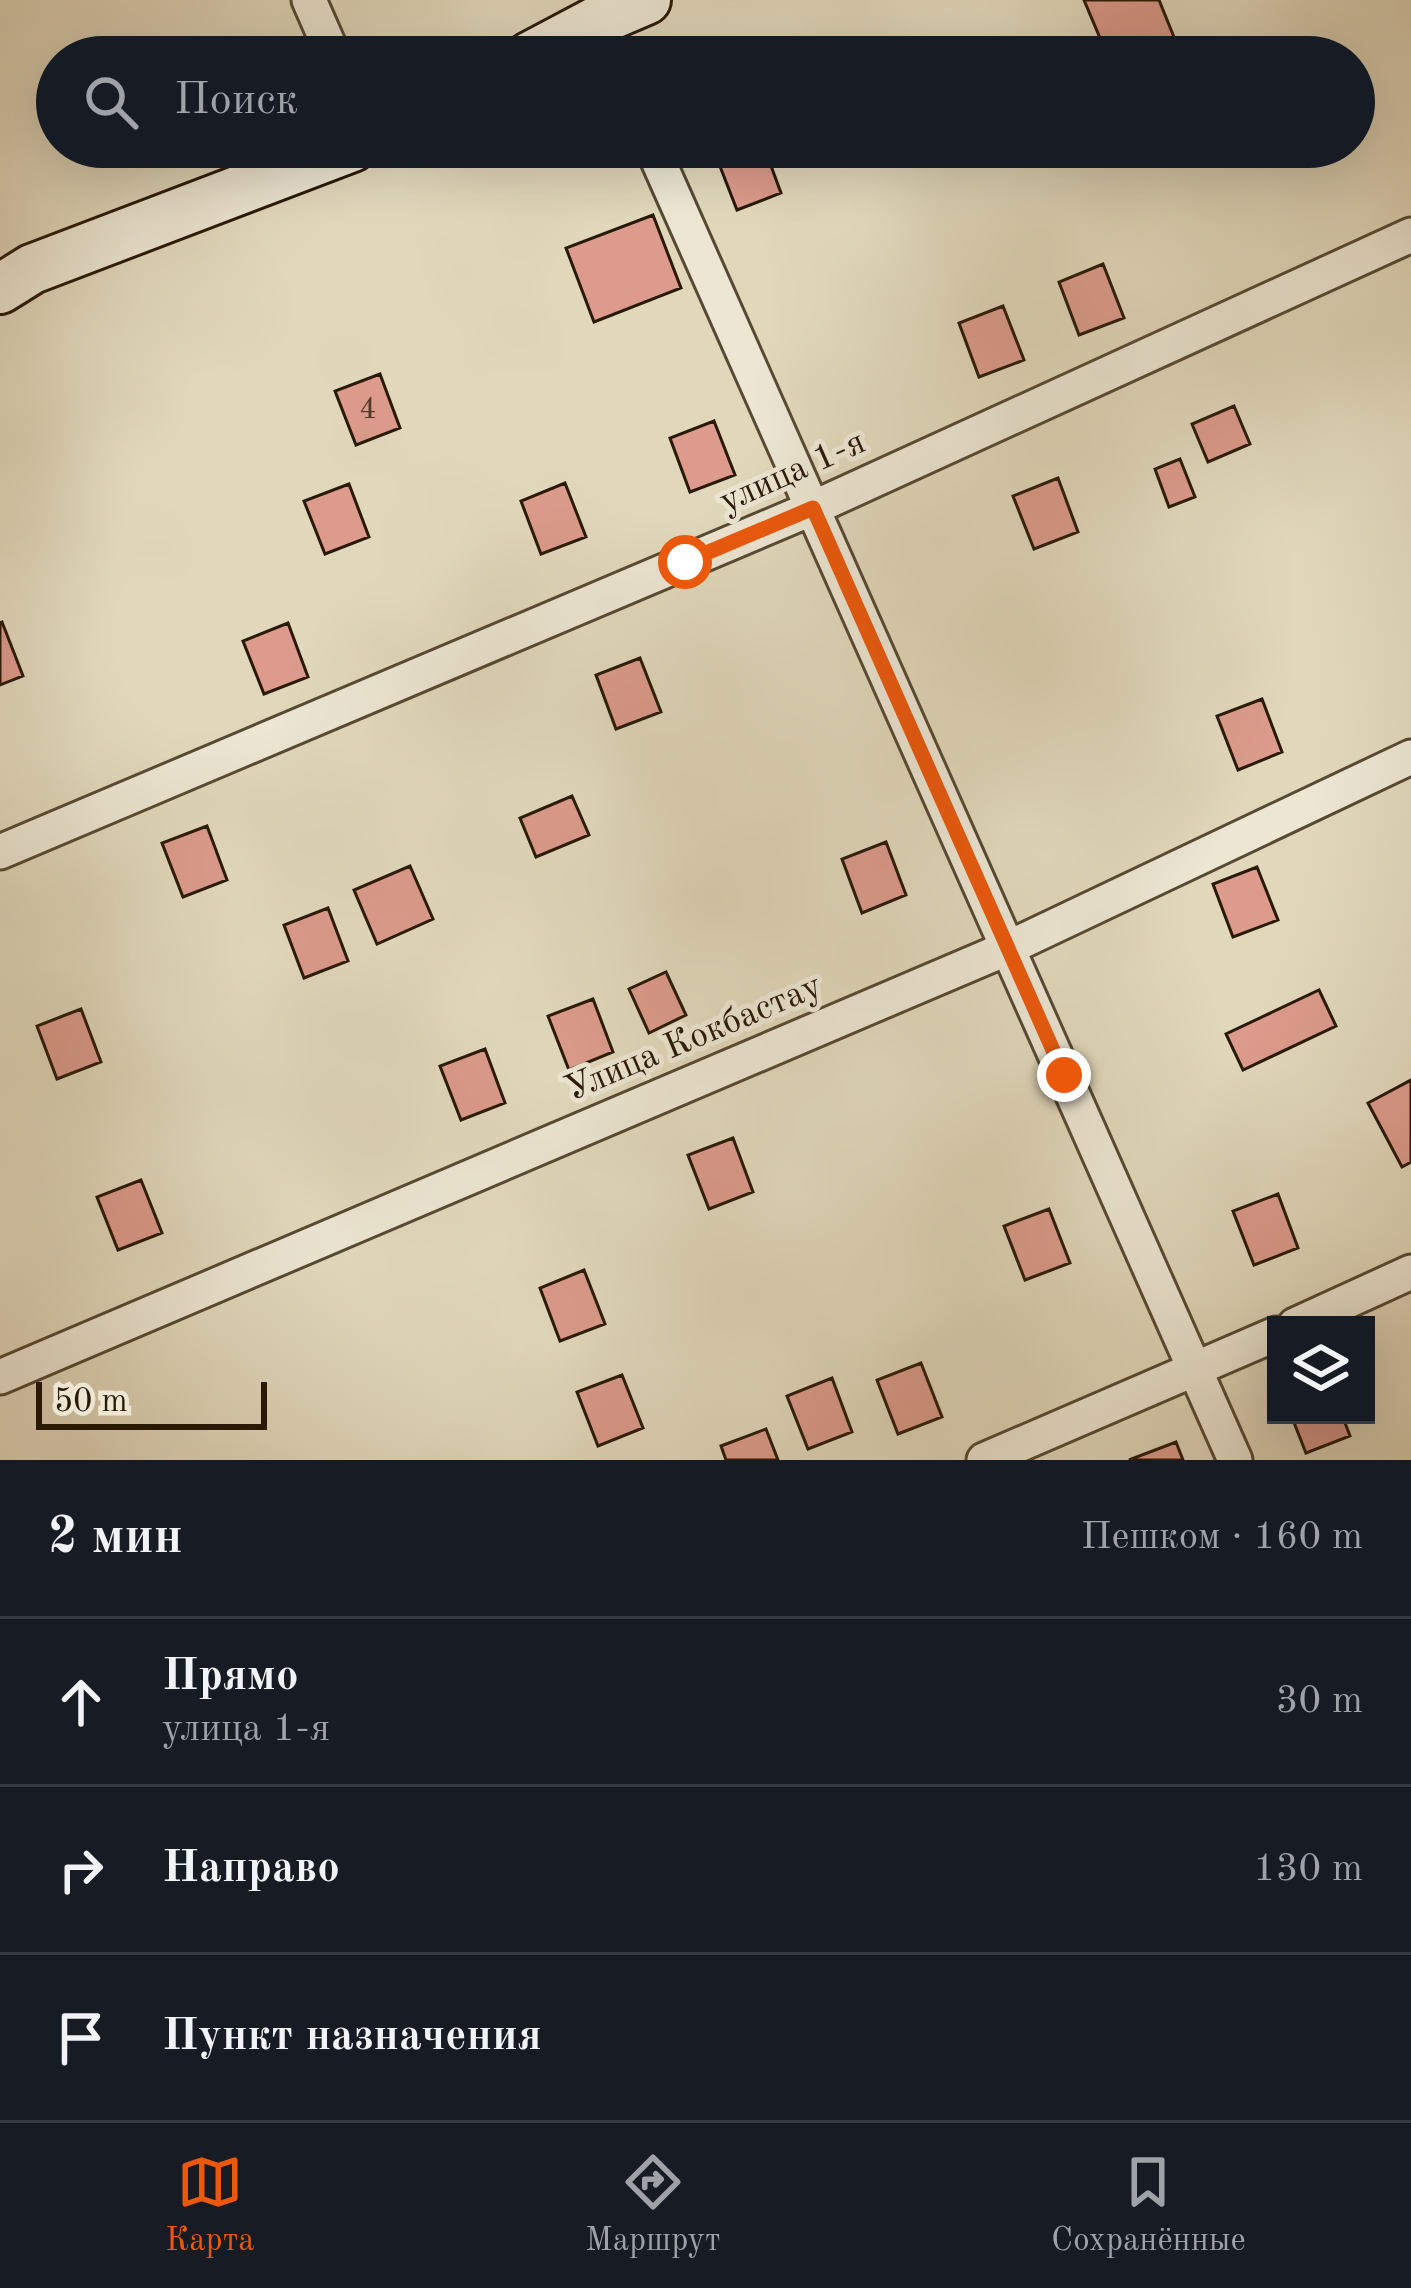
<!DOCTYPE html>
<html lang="ru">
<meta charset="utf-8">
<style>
body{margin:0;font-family:"Old Standard TT",serif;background:#20242c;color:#f1f3f6}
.controls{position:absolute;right:36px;bottom:36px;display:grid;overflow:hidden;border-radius:0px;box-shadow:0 12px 48px #0002}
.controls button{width:108px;height:108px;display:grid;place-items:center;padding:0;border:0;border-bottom:3px solid #363941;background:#171b24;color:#f1f3f6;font:60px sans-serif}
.scale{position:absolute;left:36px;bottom:30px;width:231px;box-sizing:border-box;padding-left:12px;border:6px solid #291905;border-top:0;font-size:33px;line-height:42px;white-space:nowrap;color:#291905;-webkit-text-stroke:9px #ece6d3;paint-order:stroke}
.stop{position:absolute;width:36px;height:36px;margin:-27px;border:9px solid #ea580c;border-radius:50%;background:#fff}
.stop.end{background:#ea580c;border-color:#fff;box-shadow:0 3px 12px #0008}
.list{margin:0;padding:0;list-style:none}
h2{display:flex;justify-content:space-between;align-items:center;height:156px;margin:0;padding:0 48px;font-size:51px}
h2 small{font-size:39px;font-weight:400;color:#9ea1a6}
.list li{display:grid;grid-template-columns:78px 1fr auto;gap:36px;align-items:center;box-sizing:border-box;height:168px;padding:0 48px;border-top:3px solid #363941}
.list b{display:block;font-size:45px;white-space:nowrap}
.list p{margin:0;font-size:39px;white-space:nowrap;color:#9ea1a6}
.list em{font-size:39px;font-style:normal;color:#9ea1a6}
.icon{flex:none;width:66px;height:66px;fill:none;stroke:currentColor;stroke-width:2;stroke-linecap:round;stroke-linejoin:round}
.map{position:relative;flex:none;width:1411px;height:1460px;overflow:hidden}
.search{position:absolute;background:#171b24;box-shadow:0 12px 48px #0002;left:36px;right:36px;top:36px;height:132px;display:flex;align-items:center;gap:30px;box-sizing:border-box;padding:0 42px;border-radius:66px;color:#9ea1a6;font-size:45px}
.sheet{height:660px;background:#171b24}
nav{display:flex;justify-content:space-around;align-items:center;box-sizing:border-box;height:168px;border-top:3px solid #363941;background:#171b24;font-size:33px;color:#9ea1a6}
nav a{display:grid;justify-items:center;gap:6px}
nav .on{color:#ea580c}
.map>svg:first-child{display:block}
.building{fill:#dc9b8c;stroke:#291905;stroke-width:3}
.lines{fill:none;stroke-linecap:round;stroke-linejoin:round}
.street-casing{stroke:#574933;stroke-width:39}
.secondary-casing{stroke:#291905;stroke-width:54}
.street{stroke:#ece6d3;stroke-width:33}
.secondary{stroke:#ece6d3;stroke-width:48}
.route{stroke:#ea580c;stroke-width:15}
.labels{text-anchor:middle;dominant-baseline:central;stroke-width:10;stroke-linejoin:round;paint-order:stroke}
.number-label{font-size:30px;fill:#563a27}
.street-label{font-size:36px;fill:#291905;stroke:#ece6d3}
</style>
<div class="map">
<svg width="1411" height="1460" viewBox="0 0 1411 1460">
<rect width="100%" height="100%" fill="#e1d8bc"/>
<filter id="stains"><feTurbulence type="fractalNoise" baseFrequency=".00167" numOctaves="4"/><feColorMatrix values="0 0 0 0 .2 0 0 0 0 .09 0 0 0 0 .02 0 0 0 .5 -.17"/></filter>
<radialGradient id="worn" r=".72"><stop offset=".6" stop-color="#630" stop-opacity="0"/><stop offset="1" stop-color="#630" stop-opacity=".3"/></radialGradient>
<path class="building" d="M1084 0H1159L1182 57H1108Z
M740 147H764L781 193 737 210 716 156Z
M653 215 681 288 594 322 566 248Z
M1103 264 1124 318 1079 335 1059 282Z
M1003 306 1024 360 979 377 959 323Z
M380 374 400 428 356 445 335 391Z
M1234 406 1250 444 1208 462 1192 424Z
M714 421 735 475 690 492 670 438Z
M1180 459 1195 497 1169 507 1155 469Z
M1058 478 1078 532 1034 549 1013 496Z
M565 483 586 537 541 554 521 501Z
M349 484 369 537 325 554 304 501Z
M2 622 23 676 0 685V623Z
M288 623 308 677 264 694 243 641Z
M640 658 661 712 616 729 596 675Z
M1262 699 1282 752 1238 770 1217 716Z
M572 796 589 835 536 857 520 818Z
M207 826 227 880 183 897 162 843Z
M886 842 906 895 862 913 842 859Z
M410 866 433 919 377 944 354 890Z
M1257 867 1278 920 1233 937 1213 884Z
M328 908 348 961 304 978 284 925Z
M666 972 686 1015 649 1033 629 989Z
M1319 990 1336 1026 1243 1070 1226 1034Z
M593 999 613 1052 569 1070 548 1016Z
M81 1009 101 1062 57 1079 37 1026Z
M485 1049 505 1103 461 1120 440 1066Z
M1411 1080V1162L1402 1167 1368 1103Z
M733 1138 753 1192 709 1209 688 1155Z
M141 1180 162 1233 118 1250 97 1197Z
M1278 1194 1298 1248 1254 1265 1233 1211Z
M1049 1209 1070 1263 1025 1280 1004 1226Z
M584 1270 605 1324 560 1341 540 1288Z
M921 1363 942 1417 898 1434 877 1380Z
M622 1375 643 1428 598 1446 577 1392Z
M832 1378 852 1432 808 1449 787 1396Z
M1291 1415H1342L1350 1436 1306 1453Z
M766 1429 778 1460H726L721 1446Z
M1176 1442 1183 1460H1129Z"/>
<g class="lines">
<g class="street-casing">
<path id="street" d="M309 0 334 57
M597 21 612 57
M652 147 1235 1460
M0 852 813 508 1411 235
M1295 1325 1411 1272
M0 1377 1008 948 1411 757
M984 1460 1276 1334"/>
</g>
<g class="secondary-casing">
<path id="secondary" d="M529 57 597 21 646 0
M0 289 32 269 352 147"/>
</g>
<use href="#street" class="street"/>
<use href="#secondary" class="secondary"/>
</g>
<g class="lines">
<path class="route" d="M685 562 813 508 1064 1075"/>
</g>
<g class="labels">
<g class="number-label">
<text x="368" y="410">4</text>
</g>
<g class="street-label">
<text transform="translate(793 473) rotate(-24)">улица 1-я</text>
<text transform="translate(694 1039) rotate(-23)">Улица Кокбастау</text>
</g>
</g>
<rect width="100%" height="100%" filter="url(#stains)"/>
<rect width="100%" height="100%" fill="url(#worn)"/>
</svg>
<div class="controls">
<button><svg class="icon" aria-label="layers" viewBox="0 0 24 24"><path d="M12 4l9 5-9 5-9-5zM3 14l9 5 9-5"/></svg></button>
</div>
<div class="scale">50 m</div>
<div class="stop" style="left:685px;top:562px"></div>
<div class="stop end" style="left:1064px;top:1075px"></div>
<div class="search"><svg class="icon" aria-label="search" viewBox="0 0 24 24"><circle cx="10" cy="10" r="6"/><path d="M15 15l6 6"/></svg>Поиск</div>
</div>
<section class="sheet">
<h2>2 мин<small>Пешком · 160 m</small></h2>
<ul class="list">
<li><svg class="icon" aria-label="ahead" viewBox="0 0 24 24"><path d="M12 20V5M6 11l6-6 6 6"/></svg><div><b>Прямо</b><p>улица 1-я</p></div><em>30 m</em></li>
<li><svg class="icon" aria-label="right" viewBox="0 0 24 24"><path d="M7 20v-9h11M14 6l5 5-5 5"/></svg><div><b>Направо</b></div><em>130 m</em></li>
<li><svg class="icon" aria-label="arrive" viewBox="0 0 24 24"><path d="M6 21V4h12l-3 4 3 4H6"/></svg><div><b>Пункт назначения</b></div></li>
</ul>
</section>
<nav>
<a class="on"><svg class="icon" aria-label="map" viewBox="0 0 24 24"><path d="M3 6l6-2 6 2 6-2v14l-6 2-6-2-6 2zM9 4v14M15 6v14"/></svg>Карта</a>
<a><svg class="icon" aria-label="directions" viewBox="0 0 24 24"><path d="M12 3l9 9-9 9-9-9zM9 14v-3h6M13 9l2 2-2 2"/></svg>Маршрут</a>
<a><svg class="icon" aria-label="saved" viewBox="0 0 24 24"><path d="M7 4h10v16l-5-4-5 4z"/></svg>Сохранённые</a>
</nav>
